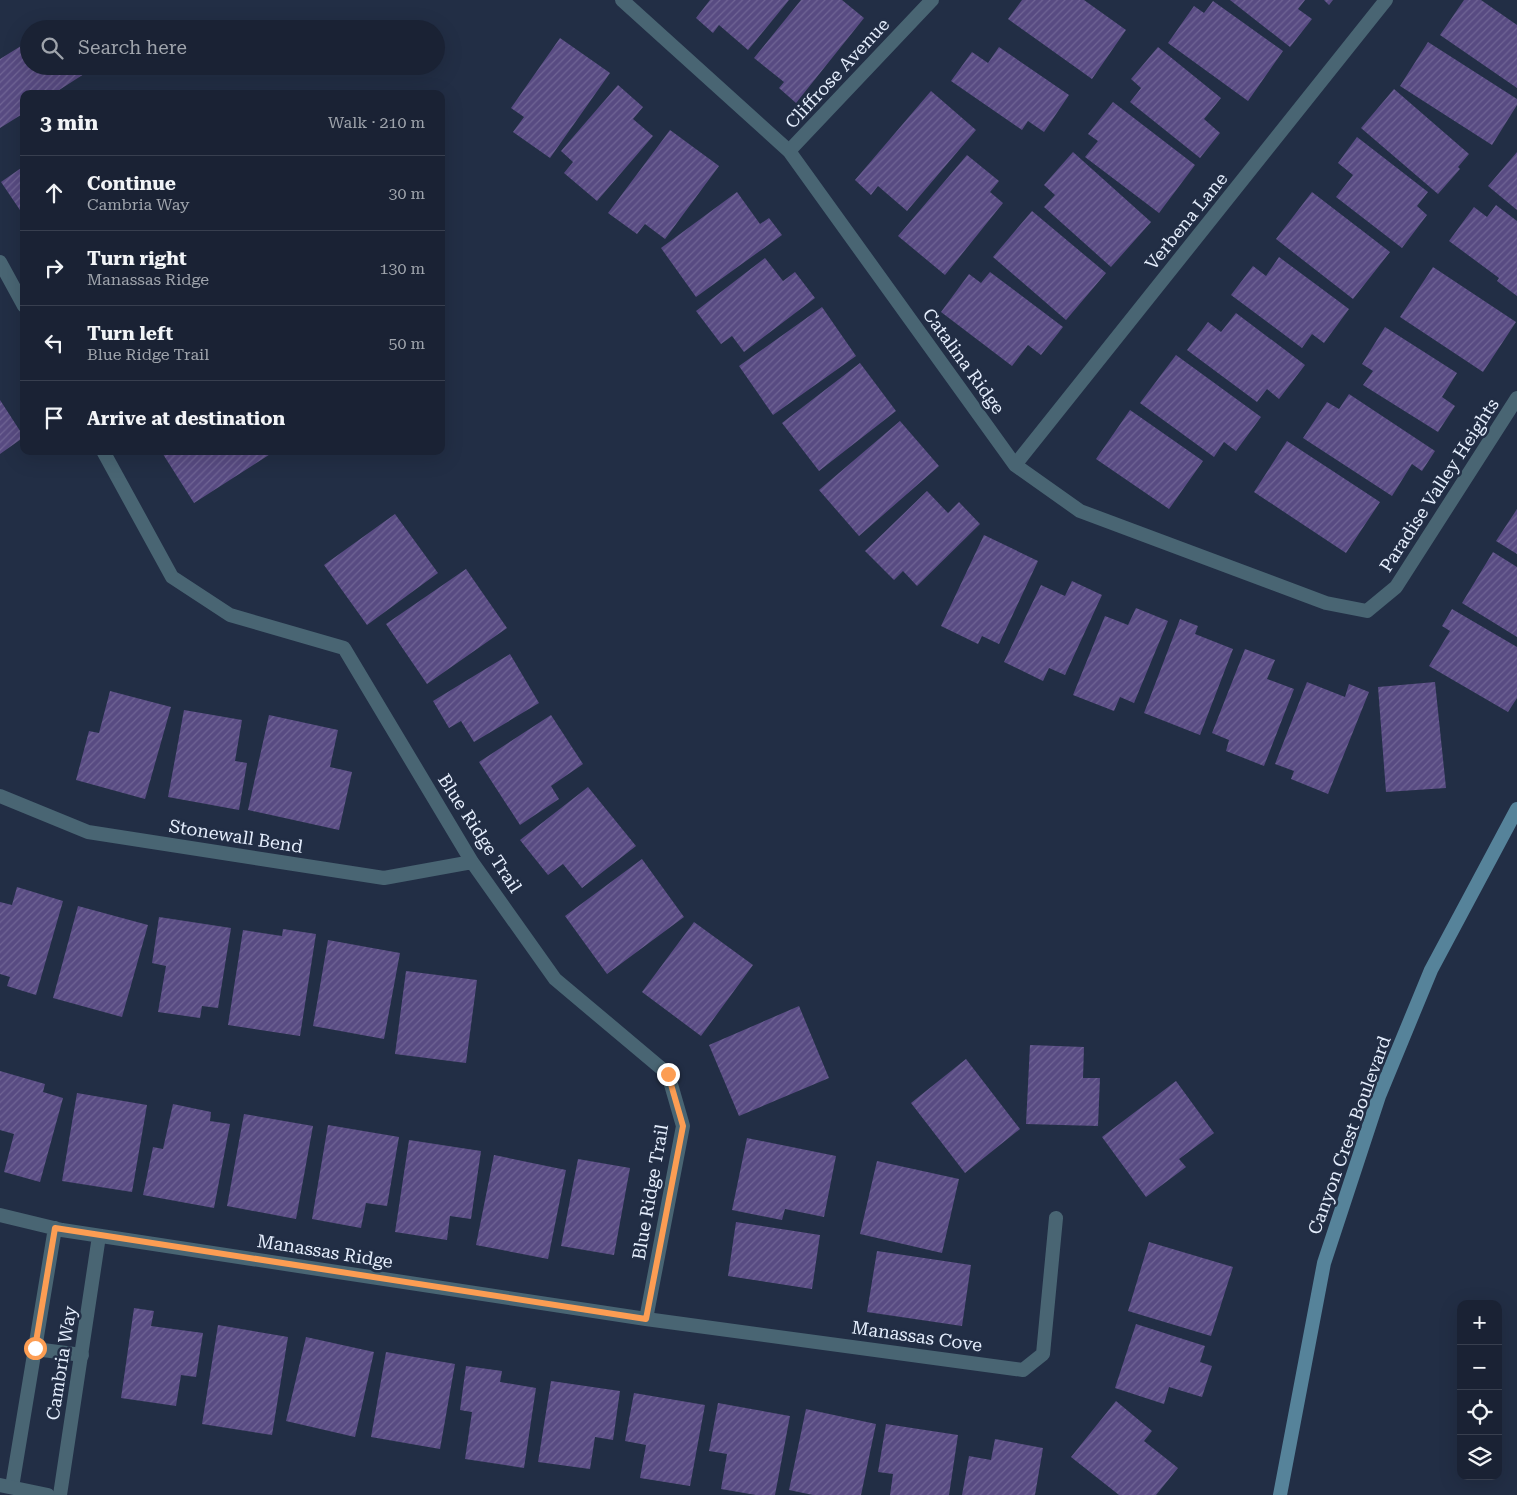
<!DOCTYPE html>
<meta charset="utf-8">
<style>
body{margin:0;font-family:"Roboto Serif",serif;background:#232a3c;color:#f1f3f6}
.controls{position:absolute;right:15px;bottom:15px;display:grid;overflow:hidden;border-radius:10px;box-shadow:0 5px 20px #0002}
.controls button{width:45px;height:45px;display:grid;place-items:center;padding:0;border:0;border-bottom:1px solid #383f4f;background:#1a2234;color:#f1f3f6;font:25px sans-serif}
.stop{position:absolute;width:15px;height:15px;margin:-11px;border:4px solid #fc9d53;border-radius:50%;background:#fff}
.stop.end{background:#fc9d53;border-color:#fff;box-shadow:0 1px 5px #0008}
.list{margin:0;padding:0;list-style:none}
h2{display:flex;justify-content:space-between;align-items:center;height:65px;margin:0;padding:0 20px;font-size:21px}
h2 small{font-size:16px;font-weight:400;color:#9fa4ac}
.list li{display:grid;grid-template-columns:32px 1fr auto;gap:15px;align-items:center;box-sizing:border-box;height:75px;padding:0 20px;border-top:1px solid #383f4f}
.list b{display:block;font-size:19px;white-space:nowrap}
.list p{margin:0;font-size:16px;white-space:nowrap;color:#9fa4ac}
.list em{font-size:16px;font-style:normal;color:#9fa4ac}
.icon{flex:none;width:28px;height:28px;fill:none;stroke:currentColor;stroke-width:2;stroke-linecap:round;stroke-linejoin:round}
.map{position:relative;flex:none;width:1517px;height:1495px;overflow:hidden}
.search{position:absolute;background:#1a2234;box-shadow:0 5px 20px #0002;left:20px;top:20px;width:425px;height:55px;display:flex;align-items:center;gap:12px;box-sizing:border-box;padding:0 18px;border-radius:28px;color:#9fa4ac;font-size:19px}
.panel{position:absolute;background:#1a2234;box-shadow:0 5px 20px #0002;left:20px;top:90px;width:425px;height:365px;border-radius:10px}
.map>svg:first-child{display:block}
.building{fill:url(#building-hatch)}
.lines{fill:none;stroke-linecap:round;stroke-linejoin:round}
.service{stroke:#496573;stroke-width:14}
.minor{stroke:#496573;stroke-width:14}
.tertiary{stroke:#496573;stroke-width:14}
.secondary{stroke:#56839a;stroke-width:14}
.route{stroke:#fc9d53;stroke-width:6}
.labels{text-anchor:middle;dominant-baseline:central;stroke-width:5;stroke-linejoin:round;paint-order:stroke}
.street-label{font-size:18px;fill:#e4edfc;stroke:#222e45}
</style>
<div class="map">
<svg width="1517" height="1495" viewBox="0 0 1517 1495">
<defs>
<pattern id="building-hatch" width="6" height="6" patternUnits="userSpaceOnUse" patternTransform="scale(1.25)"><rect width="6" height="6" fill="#584b82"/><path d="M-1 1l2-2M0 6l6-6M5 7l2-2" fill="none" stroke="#706595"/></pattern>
</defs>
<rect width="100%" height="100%" fill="#222e45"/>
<path class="building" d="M710 0H789L748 50 719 25 713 33 696 18Z
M801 0H842L864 18 796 103 779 88 784 82 754 58Z
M1022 0H1084L1126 30 1092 79 1008 19Z
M1230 0H1305L1298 9 1312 19 1290 47Z
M1324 0H1333L1329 5Z
M1464 0H1481L1517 25V88L1440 35Z
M1213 1 1283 51 1248 101 1168 43 1194 6 1204 13Z
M560 38 610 73 550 158 513 132 524 117 511 108Z
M29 41V66H79L84 74 53 94H24V113L0 128V59Z
M1428 42 1517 99V105L1492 145 1400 86Z
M999 47 1069 95 1044 132 1028 121 1022 130 951 81 972 52 988 63Z
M1158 47 1221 98 1204 119 1220 133 1200 158 1130 102 1141 88 1131 79Z
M618 85 643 107 633 119 653 136 597 201 564 173 573 162 561 151Z
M1394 89 1469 154 1458 167 1460 169 1438 194 1361 128Z
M931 91 976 130 907 211 878 186 871 195 855 180Z
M1113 102 1195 165 1159 213 1085 157 1098 141 1088 134Z
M670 130 719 166 665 239 645 224 637 234 608 213Z
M1357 137 1428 192 1417 206 1427 215 1402 248 1336 197 1353 175 1338 163Z
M1073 152 1151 222 1111 267 1044 207 1055 195 1044 185Z
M1517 152V210L1488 186Z
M967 155 999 181 990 192 1003 203 945 275 898 236Z
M24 166V216L1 182Z
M737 192 760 224 769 218 782 235 696 297 661 248Z
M1312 192 1390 252 1353 299 1276 239Z
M1496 205 1517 221V296L1497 281 1499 278 1449 241 1474 207 1487 217Z
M1032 211 1106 273 1066 320 993 257Z
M1279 257 1349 309 1324 343 1312 334 1302 348 1231 295 1253 266 1266 276Z
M765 258 783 281 795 272 815 298 744 352 732 336 721 344 696 311Z
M1433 267 1516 322 1483 372 1400 317Z
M990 272 1063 327 1041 355 1028 345 1012 366 941 312 969 274 981 283Z
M822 307 856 356 773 415 739 366Z
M1236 313 1305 365 1279 399 1267 389 1257 402 1187 350 1208 322 1221 332Z
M1385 327 1457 373 1442 397 1455 406 1438 432 1363 385 1373 371 1362 364Z
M1176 355 1261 417 1236 451 1224 442 1214 457 1140 403Z
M860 363 896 411 819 471 782 423Z
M1349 394 1435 451 1422 471 1412 464 1392 496 1303 438 1327 402 1339 409Z
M0 400 24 437 0 454Z
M1130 410 1203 461 1169 509 1096 459Z
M900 421 939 466 859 536 819 490Z
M1287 441 1380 502 1346 553 1254 492Z
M161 451H275L194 503Z
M927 491 948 513 959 502 980 524 917 586 903 571 894 580 865 551Z
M1517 509V554L1496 541Z
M395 514 438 573 367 625 324 565Z
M984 535 1038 561 999 644 982 636 978 644 941 626Z
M1493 552 1517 567V637L1462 603Z
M466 569 507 628 427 684 386 624Z
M1072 581 1102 595 1065 675 1049 668 1043 681 1004 662 1041 585 1065 596Z
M1136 608 1168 621 1134 703 1120 697 1114 711 1073 695 1105 616 1128 625Z
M1452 609 1517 647V698L1508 712 1429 666 1450 631 1442 626Z
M1180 619 1198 626 1195 634 1233 649 1200 735 1144 713Z
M1245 649 1275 660 1267 679 1294 689 1264 766 1226 751 1229 740 1212 733Z
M510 654 539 703 474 742 461 721 449 728 433 701Z
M1307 682 1345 697 1349 684 1369 692 1328 794 1291 779 1294 771 1275 764Z
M1435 682 1446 788 1386 792 1378 687Z
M110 691 171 707 145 799 76 780 89 731 99 733Z
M184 710 242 720 235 761 247 763 239 810 168 797Z
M269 715 338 730 330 767 352 772 339 830 248 810Z
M551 715 583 764 551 786 559 799 520 825 479 762Z
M588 787 636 846 582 888 563 864 548 875 520 840Z
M642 859 684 917 607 974 565 916Z
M17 887 63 901 36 995 7 986 10 977 0 974V902L12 905Z
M78 906 148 925 122 1017 53 998Z
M159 917 231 928 218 1008 202 1006 200 1018 158 1012 166 966 152 963Z
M694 922 753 965 701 1036 642 992Z
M283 929 316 934 300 1036 228 1025 243 930 282 936Z
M328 940 400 953 384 1039 313 1026Z
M406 971 477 980 466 1063 395 1054Z
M799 1006 829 1078 739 1116 709 1045Z
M1030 1045 1084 1047 1083 1078H1100L1098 1126 1026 1124Z
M966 1059 1020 1129 965 1173 911 1103Z
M0 1071 45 1084 43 1092 63 1098 40 1182 4 1172 14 1134 0 1130Z
M1176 1081 1214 1133 1179 1159 1186 1167 1146 1197 1102 1137Z
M77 1093 147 1105 132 1192 62 1181Z
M173 1104 211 1112 210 1121 230 1124 214 1208 143 1195 153 1147 163 1149Z
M244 1114 313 1126 296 1219 227 1206Z
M328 1125 399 1137 387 1206 366 1203 361 1228 312 1219Z
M747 1138 836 1156 824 1217 785 1209 782 1220 732 1210Z
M409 1140 481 1151 471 1219 450 1216 447 1240 395 1232Z
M494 1155 566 1170 548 1259 476 1245Z
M578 1159 630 1168 614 1255 561 1246Z
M877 1161 959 1179 942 1253 860 1234Z
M736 1222 820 1235 812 1289 728 1276Z
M1149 1242 1233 1267 1211 1336 1128 1311Z
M877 1251 971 1265 962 1326 867 1312Z
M134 1308 154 1311 151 1326 203 1333 196 1377 181 1375 176 1406 121 1398Z
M1136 1324 1205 1346 1200 1362 1212 1366 1202 1397 1169 1387 1164 1404 1115 1388Z
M218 1325 288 1337 272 1435 202 1424Z
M306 1337 374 1352 355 1437 286 1421Z
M386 1352 455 1364 440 1449 371 1437Z
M466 1366 502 1371 500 1382 536 1388 524 1468 465 1459 472 1412 460 1410Z
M551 1381 620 1391 613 1440 595 1437 590 1469 538 1462Z
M634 1393 705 1405 690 1486 640 1478 646 1445 625 1441Z
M1116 1401 1152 1431 1144 1441 1178 1468 1156 1495H1119L1071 1457Z
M718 1403 790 1416 775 1495H756L721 1489 727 1454 709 1451Z
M806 1409 876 1424 861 1495H813L789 1490Z
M886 1424 958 1435 949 1495H890L893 1474 878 1472Z
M995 1439 1043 1448 1035 1495H962L969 1456 991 1460Z"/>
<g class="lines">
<path class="service" d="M35 1349 82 1355"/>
<path class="minor" d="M622 0 789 151 1015 465 1080 511 1326 603 1367 611 1396 587 1517 398
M789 151 932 0
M0 262 24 306
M103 451 172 577 230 615 344 648 472 862 555 979 668 1074 683 1126 646 1319
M1015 465 1386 0
M0 796 88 832 384 878 472 862
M0 1215 62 1230 646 1319 1023 1370 1043 1354 1056 1218
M12 1487 55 1228
M60 1495 99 1236"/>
<path class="tertiary" d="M0 1485 48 1495"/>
<path class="secondary" d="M1280 1495 1324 1263 1379 1096 1431 970 1517 809"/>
</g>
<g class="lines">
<path class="route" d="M35 1348 55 1228 646 1319 683 1126 668 1074"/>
</g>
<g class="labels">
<g class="street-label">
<text transform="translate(837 73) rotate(-47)">Cliffrose Avenue</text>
<text transform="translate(1186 221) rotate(-51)">Verbena Lane</text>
<text transform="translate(964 361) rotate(54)">Catalina Ridge</text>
<text transform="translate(1439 485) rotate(-57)">Paradise Valley Heights</text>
<text transform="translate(480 833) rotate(57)">Blue Ridge Trail</text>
<text transform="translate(236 836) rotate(9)">Stonewall Bend</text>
<text transform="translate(1349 1135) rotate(-70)">Canyon Crest Boulevard</text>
<text transform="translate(650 1192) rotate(-80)">Blue Ridge Trail</text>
<text transform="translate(325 1251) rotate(9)">Manassas Ridge</text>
<text transform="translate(917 1336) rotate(8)">Manassas Cove</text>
<text transform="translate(61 1363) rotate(-81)">Cambria Way</text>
</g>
</g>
</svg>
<div class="controls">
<button>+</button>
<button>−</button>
<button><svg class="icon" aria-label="locate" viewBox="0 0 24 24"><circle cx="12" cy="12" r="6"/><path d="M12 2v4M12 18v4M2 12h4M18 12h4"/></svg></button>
<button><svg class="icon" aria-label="layers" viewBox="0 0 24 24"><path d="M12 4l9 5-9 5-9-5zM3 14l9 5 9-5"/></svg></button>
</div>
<div class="stop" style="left:35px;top:1348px"></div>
<div class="stop end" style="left:668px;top:1074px"></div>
<div class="search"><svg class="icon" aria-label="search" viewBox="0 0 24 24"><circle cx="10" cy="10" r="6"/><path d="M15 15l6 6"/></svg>Search here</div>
<section class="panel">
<h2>3 min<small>Walk · 210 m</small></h2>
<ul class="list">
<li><svg class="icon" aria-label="ahead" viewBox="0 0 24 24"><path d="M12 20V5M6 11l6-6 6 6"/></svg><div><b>Continue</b><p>Cambria Way</p></div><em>30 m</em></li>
<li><svg class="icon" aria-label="right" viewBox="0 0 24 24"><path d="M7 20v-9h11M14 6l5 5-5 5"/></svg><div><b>Turn right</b><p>Manassas Ridge</p></div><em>130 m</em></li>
<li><svg class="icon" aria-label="left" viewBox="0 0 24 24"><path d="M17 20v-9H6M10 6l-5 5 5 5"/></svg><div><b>Turn left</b><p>Blue Ridge Trail</p></div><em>50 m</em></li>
<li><svg class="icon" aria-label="arrive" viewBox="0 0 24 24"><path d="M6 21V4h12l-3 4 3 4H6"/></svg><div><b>Arrive at destination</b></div></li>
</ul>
</section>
</div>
